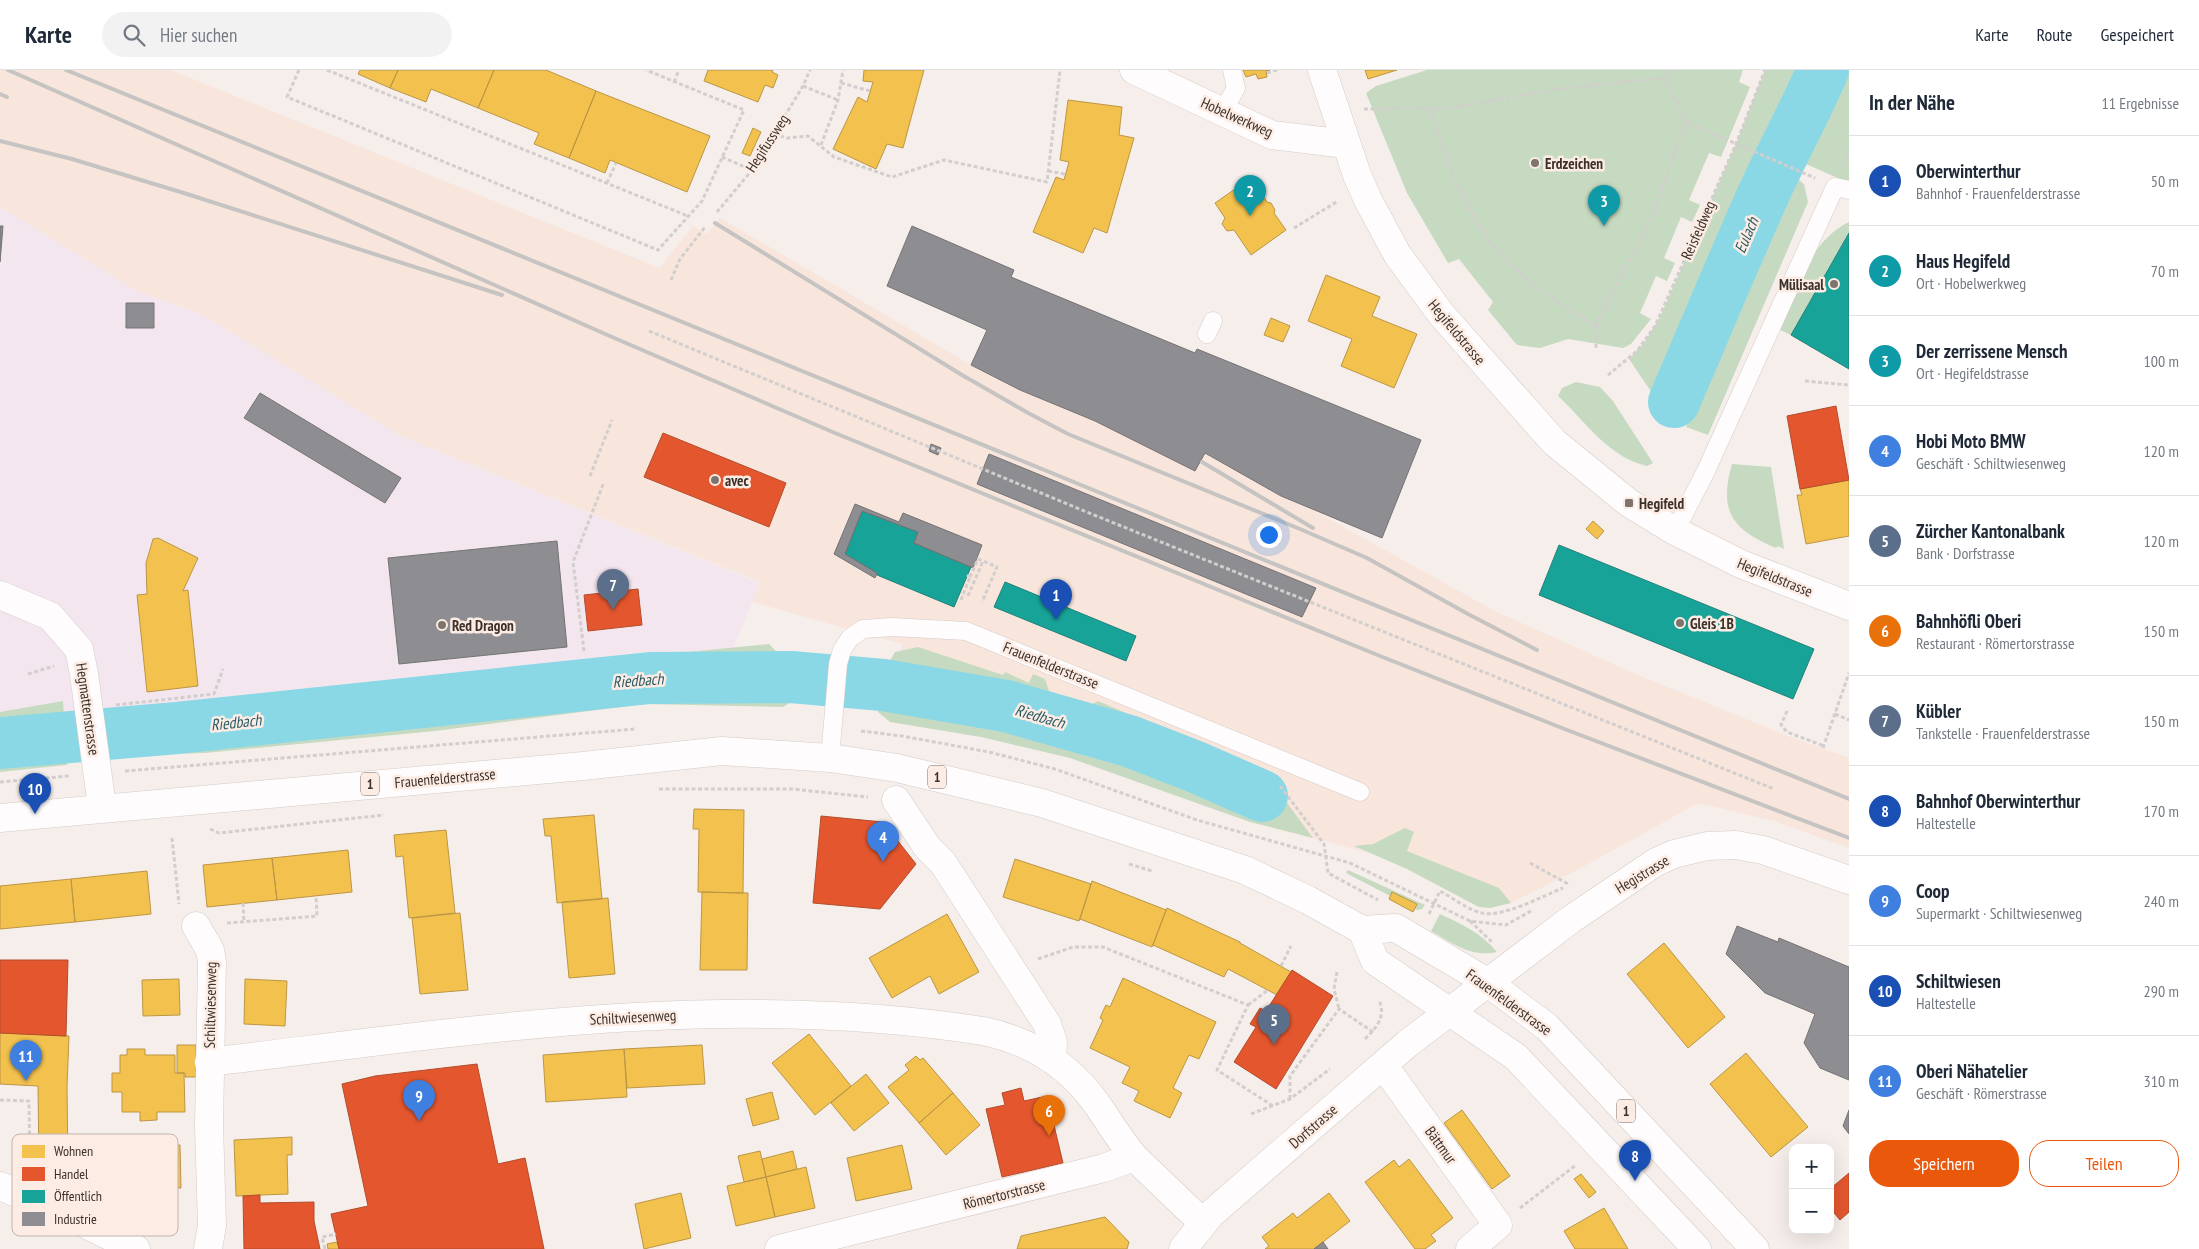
<!DOCTYPE html>
<html lang="de">
<meta charset="utf-8">
<style>
body{margin:0;font-family:"PT Sans Narrow",sans-serif;background:#f2f2f3;color:#1f2937}
.controls{position:absolute;right:15px;bottom:15px;display:grid;overflow:hidden;border-radius:10px;box-shadow:0 5px 20px #0002}
.controls button{width:45px;height:45px;display:grid;place-items:center;padding:0;border:0;border-bottom:1px solid #e0e1e3;background:#fff;color:#1f2937;font:25px sans-serif}
.you{position:absolute;left:1268px;top:464px;width:18px;height:18px;margin:-12px;border:4px solid #fff;border-radius:50%;background:#1a73e8;box-shadow:0 0 0 8px #1a73e833}
.badge{display:grid;place-items:center;width:32px;height:32px;border-radius:50%;background:#ea580c;color:#fff;font-size:16px;font-weight:700}
.pin{position:absolute;translate:-50% -41px;filter:drop-shadow(0 1px 2px #0008)}
.pin::after{content:'';position:absolute;top:26px;width:18px;height:15px;background:inherit;clip-path:polygon(0 0,100% 0,50% 100%)}
.list{margin:0;padding:0;list-style:none}
h2{display:flex;justify-content:space-between;align-items:center;height:65px;margin:0;padding:0 20px;font-size:21px}
h2 small{font-size:16px;font-weight:400;color:#747a83}
.list li{display:grid;grid-template-columns:32px 1fr auto;gap:15px;align-items:center;box-sizing:border-box;height:90px;padding:0 20px;border-top:1px solid #e0e1e3}
.list b{display:block;font-size:19px;white-space:nowrap}
.list p{margin:0;font-size:16px;white-space:nowrap;color:#747a83}
.list em{font-size:16px;font-style:normal;color:#747a83}
.actions{display:flex;gap:10px;padding:15px 20px}
.actions a{flex:1;padding:11px 0;border:1px solid #ea580c;border-radius:20px;text-align:center;font-size:18px;color:#ea580c}
.actions .main{background:#ea580c;color:#fff}
.icon{flex:none;width:28px;height:28px;fill:none;stroke:currentColor;stroke-width:2;stroke-linecap:round;stroke-linejoin:round}
.map{position:relative;flex:none;width:1849px;height:1179px;overflow:hidden}
header{display:flex;align-items:center;gap:30px;box-sizing:border-box;height:70px;padding:0 25px;background:#fff;border-bottom:1px solid #e0e1e3}
header strong{font-size:24px}
nav{display:flex;gap:28px;margin-inline-start:auto;font-size:18px}
.search{width:350px;height:45px;background:#f2f2f3;display:flex;align-items:center;gap:12px;box-sizing:border-box;padding:0 18px;border-radius:28px;color:#747a83;font-size:19px}
main{display:flex}
aside{flex:1;background:#fff}
.map>svg:first-child{display:block}
.built{fill:#f8e6dc}
.industrial{fill:#f3e6ee}
.green{fill:#c6dac1}
.homes{fill:#f2c14e;stroke:#bb9644}
.shops{fill:#e4572e;stroke:#b24c2d}
.public{fill:#17a398;stroke:#228178}
.industry{fill:#8d8d92;stroke:#757273}
.lines{fill:none;stroke-linecap:round;stroke-linejoin:round}
.river{stroke:#8ad8e6;stroke-width:52}
.service-casing{stroke:#d4cbc7;stroke-width:19}
.minor-casing{stroke:#d4cbc7;stroke-width:29}
.primary-casing{stroke:#d4cbc7;stroke-width:29}
.path{stroke:#d2cecd;stroke-width:3;stroke-dasharray:4 2.5;stroke-linecap:butt}
.service{stroke:#fefcfc;stroke-width:18}
.minor{stroke:#fefcfc;stroke-width:28}
.primary{stroke:#fefcfc;stroke-width:28}
.rail{stroke:#c6c4c2;stroke-width:4}
.poi-dot{fill:#7d746e;stroke:#fcece4;stroke-width:2}
.labels{text-anchor:middle;dominant-baseline:central;stroke-width:5;stroke-linejoin:round;paint-order:stroke}
.shield{fill:#fcece4;stroke:#766a63;stroke-width:1}
.shield-label{font-size:14px;font-weight:bold;fill:#3c322c}
.street-label{font-size:15px;fill:#3c322c;stroke:#fcece4}
.poi-label{font-size:15px;font-weight:bold;fill:#3c322c;stroke:#fcece4;text-anchor:start}
.water-label{font-size:16px;font-style:italic;fill:#2b5c66;stroke:#fcece4}
.key{fill:#fcece4;stroke:#c2b4ad;stroke-width:1}
.key-label{font-size:14px;fill:#3c322c}
</style>
<header>
<strong>Karte</strong>
<div class="search"><svg class="icon" aria-label="search" viewBox="0 0 24 24"><circle cx="10" cy="10" r="6"/><path d="M15 15l6 6"/></svg>Hier suchen</div>
<nav><a>Karte</a><a>Route</a><a>Gespeichert</a></nav>
</header>
<main>
<div class="map">
<svg width="1849" height="1179" viewBox="0 0 1849 1179">
<rect width="100%" height="100%" fill="#f6eeea"/>
<path class="built" d="M0 0H171L659 198 693 156 707 164 720 148 971 295 1020 320 1095 351 1195 401 1205 383 1281 426 1309 438 1495 541 1640 606 1788 666 1849 688V778L1774 751 1698 733 1579 799 1511 833 1490 838 1468 832 1407 799 1377 785 1251 752 1271 709 1193 675 898 597 902 574 752 532 760 512 401 366 201 244 135 220 4 139 0 138Z"/>
<path class="industrial" d="M0 138 4 139 135 220 201 244 401 366 760 513 733 579 177 658 0 673Z"/>
<path class="green" d="M1427 0H1743L1739 12 1750 17 1721 87 1709 83 1689 130 1700 135 1692 152 1681 147 1664 188 1675 193 1667 211 1656 206 1640 243 1651 249 1631 274 1623 278 1568 269 1540 278 1517 275 1488 240 1493 232 1459 189 1448 193 1407 123 1366 23 1376 16Z
M1765 0H1849V113L1806 94 1799 110 1804 114 1808 132 1708 365 1686 357 1693 339 1652 323 1629 289 1644 273 1660 247 1736 74Z
M1849 152V163L1791 265 1778 259C1796 221 1809 171 1849 152Z
M1576 312 1600 317 1613 331 1653 393 1647 396C1608 387 1586 352 1558 326L1562 318Z
M1732 394 1771 397 1784 479 1778 476 1776 478C1733 460 1718 442 1732 394Z
M769 574 791 597 788 634 783 637 643 634 435 661 205 683 127 685 123 649 131 640 261 624Z
M918 577 1003 605 1005 602 1029 613 1033 604 1045 609 1049 621 1088 636 1098 631 1272 705 1270 710 1313 768 1250 752 1070 688 981 667 890 652 878 642 881 606 895 582Z
M63 631 67 695 0 702V642Z
M1405 758 1414 762 1407 781 1499 818 1511 833 1490 838 1479 837 1407 799 1354 776 1373 774Z
M1348 800 1425 835 1422 839 1417 840 1346 803Z
M1440 844C1462 854 1481 863 1497 882 1472 888 1452 873 1431 861Z"/>
<path class="homes" d="M360 0H398L390 18 358 4Z
M398 0H494L478 38 431 19 426 32 390 18Z
M494 0H546L596 21 569 88 534 74 539 63 478 38Z
M708 0H773L772 2 778 5 773 18 765 15 758 32 704 11Z
M864 0H924L903 78 887 74 876 99 833 79 858 27 867 32 873 12 863 11Z
M1243 0H1270L1266 1 1267 7 1258 9 1256 4 1246 7Z
M1365 0H1397L1368 9Z
M596 21 710 66 687 122 610 90 605 103 569 88Z
M1068 30 1122 37 1119 65 1134 68 1107 163 1094 158 1083 183 1033 162 1056 107 1064 110 1069 92 1060 90Z
M753 58 761 62 750 86 742 83Z
M1248 110 1260 129 1264 127 1267 132 1271 133 1275 140 1274 143 1286 160 1251 185 1234 160 1227 161 1222 154 1225 148 1215 133Z
M1326 205 1380 227 1372 246 1417 264 1394 318 1341 296 1352 269 1308 251Z
M1271 248 1290 256 1283 272 1264 265Z
M1849 410V466L1806 474 1797 425H1802L1800 419Z
M1593 451 1604 461 1597 469 1586 459Z
M158 468 198 488 183 521 188 520 198 616 147 622 137 525 147 524 146 493 153 469Z
M694 739 744 740 743 823 698 822 699 759H693Z
M594 745 602 829 557 833 551 766H545L543 749Z
M446 760 455 843 409 848 403 786 396 787 394 765Z
M348 780 352 822 277 830 272 788Z
M272 788 277 830 207 837 203 795Z
M1015 789 1091 814 1079 851 1003 827Z
M147 801 151 844 75 852 71 809Z
M71 809 75 852 0 859V816Z
M1092 811 1166 840 1152 877 1080 849Z
M702 822 748 823 747 900H700Z
M1392 822 1417 834 1413 842 1389 829Z
M608 828 615 904 569 908 562 832Z
M1167 838 1240 872V873L1291 902 1277 925 1228 899 1224 907 1153 875Z
M460 843 468 920 420 924 412 848Z
M947 844 979 902 939 924 930 906 892 928 869 888Z
M1664 873 1725 947 1688 978 1627 904Z
M1123 908 1216 952 1199 989 1189 985 1173 1018 1182 1023 1170 1048 1134 1031 1139 1021 1122 1013 1130 997 1090 978 1103 950 1100 948 1104 939 1106 935 1110 937Z
M179 909 180 945 143 946 142 910Z
M245 909 287 911 285 956 244 954Z
M0 963 69 966 67 1017 68 1096H39L38 1016 0 1014Z
M809 964 851 1016 815 1045 772 993Z
M177 975H196V1007H185V1003H177Z
M702 975 705 1014 627 1018 624 979Z
M127 979H145V985H175V1003H184L185 1042H157V1050L140 1051V1042H122V1022H112V1003H120V985H127Z
M624 979 627 1027 546 1032 543 985Z
M1746 983 1808 1057 1771 1087 1710 1014Z
M916 986 920 990 923 988 953 1023 919 1053 888 1017 909 1000 905 995Z
M866 1004 889 1033 854 1061 831 1033Z
M772 1022 779 1049 753 1056 746 1029Z
M953 1023 980 1055 946 1085 919 1053Z
M1462 1040 1510 1106 1492 1119 1444 1053Z
M292 1067V1085H287L288 1124 236 1126 234 1070Z
M180 1075 181 1118H149L148 1076Z
M902 1075 912 1119 856 1131 847 1088Z
M760 1081 766 1107 744 1112 738 1086Z
M793 1081 797 1099 766 1107 762 1089Z
M1409 1089 1453 1148 1431 1165 1436 1171 1425 1179H1415L1365 1112 1394 1090 1399 1097Z
M806 1097 815 1138 775 1147 766 1107Z
M1581 1104 1596 1122 1589 1128 1574 1109Z
M766 1107 775 1147 736 1156 727 1116Z
M681 1123 691 1168 644 1179 635 1134Z
M1329 1123 1350 1151 1314 1179H1265L1269 1176 1262 1167 1293 1143 1297 1148Z
M1604 1138 1628 1179H1575L1564 1161Z
M1105 1147 1129 1172 1127 1179H1017L1021 1166Z
M337 1172 339 1179H328L327 1174Z"/>
<path class="shops" d="M1836 336 1849 410 1800 419 1787 346Z
M663 363 786 413 769 457 644 407Z
M638 519 642 555 588 561 584 525Z
M821 746 883 752 916 794 880 839 813 833Z
M0 890H68L66 966 0 963Z
M1292 900 1333 926 1276 1019 1234 992 1256 957 1250 954 1260 938 1266 941Z
M477 994 498 1094 525 1088 544 1179H339L331 1144 368 1136 342 1014 375 1006Z
M1021 1018 1024 1031 1047 1026 1063 1093 1002 1107 986 1039 1005 1035 1002 1023Z
M1849 1103V1142L1840 1150 1830 1138V1119Z
M260 1125V1133L314 1132V1151L320 1179H244L243 1126Z"/>
<path class="public" d="M1849 163V299L1791 265Z
M862 441 918 462 914 473 971 497 954 537 877 505V503L845 484Z
M1559 475 1814 579 1793 629 1539 525Z
M1005 512 1136 566 1126 591 994 537Z"/>
<path class="industry" d="M0 156H3L0 192Z
M912 156 1014 200 1011 207 1195 283 1197 279 1421 370 1382 468 1281 426 1205 383 1195 401 1095 351 1020 320 971 295 987 260 887 216Z
M126 233H154V258H126Z
M260 323 401 408 385 433 244 348Z
M931 374 941 378 938 385 929 381Z
M989 384 1316 518 1302 547 977 414Z
M855 434 899 452 903 443 982 475 973 498 914 473 918 462 862 441 845 484 877 503 875 508 834 484Z
M557 471 567 577 399 594 388 488Z
M1737 856 1778 872 1779 868 1849 897V1010L1820 998 1804 973 1815 944 1765 923 1726 884Z
M1849 1040V1064L1843 1056Z
M1323 1172 1328 1179H1314Z"/>
<g class="lines">
<path class="river" d="M1674 332C1704 262 1733 192 1764 123 1783 81 1805 42 1823 0
M0 673 177 658 650 608 791 607 883 615 1006 636 1129 671 1196 697 1262 726"/>
<g class="service-casing">
<path id="service" d="M1223 41 1236 18 1232 0
M1207 264 1213 251
M1675 461 1705 403 1835 117 1849 120
M830 688 838 594 842 580 850 568 863 559 892 557 966 561 1360 722"/>
</g>
<g class="minor-casing">
<path id="minor" d="M1134 0 1272 65 1346 74
M1322 0 1357 105 1368 130 1397 184 1441 244 1554 372 1629 433 1675 461 1741 494 1849 536
M0 525 50 546 79 579 84 604 102 737
M896 730 927 777 943 793 1047 954 1053 972 1052 988
M196 856 210 880 212 892 209 1055 212 1155 208 1179
M209 992C468 961 723 920 983 961 1032 971 1070 995 1099 1037 1110 1054 1121 1071 1134 1087
M1384 996 1498 1155 1470 1179
M0 1116 57 1140 136 1179
M779 1179 1104 1098 1134 1087 1203 1153
M1183 1179 1211 1144 1407 974 1570 850 1656 792 1674 784 1707 776 1736 775 1763 780 1849 810"/>
</g>
<g class="primary-casing">
<path id="primary" d="M0 748 583 696 722 681 830 688 897 698 1042 733 1245 800 1308 830 1362 860 1396 858 1487 912 1547 957 1755 1179
M1362 860 1375 891 1516 987 1697 1179"/>
</g>
<path class="path" d="M299 0 287 27 658 180 702 131 744 40 646 0
M327 0 688 146
M1267 3 1277 0
M1664 8 1686 52 1815 108
M674 12 679 0
M841 13 870 21
M803 16 838 30
M1364 39 1449 38 1558 19 1664 8 1673 0
M1431 40C1448 100 1471 158 1518 202 1541 224 1570 239 1596 256V278
M774 64 787 68 808 66 834 87 892 107 944 90 1047 112 1060 0
M821 75 838 30 843 0
M722 87 752 100
M1844 95 1849 82
M1048 101 1065 104
M607 113 616 93
M717 142 752 100 803 16 810 0
M1294 158 1338 131
M671 210 680 189 705 157
M1596 256 1653 144 1686 52
M649 261 1094 445 1774 719
M1608 305 1637 281 1655 256 1736 74 1765 0
M1805 311 1849 315
M590 406 612 350
M970 507 978 489 983 491
M968 526 983 491 997 497 982 532
M961 530 970 507 967 505
M584 581 573 492 604 412
M28 604 54 596
M116 635 214 624 223 599
M1787 641 1781 655 1787 662 1824 676
M1835 644 1849 650
M861 661 902 666 989 682 1055 699 1197 750 1350 793 1470 851 1506 855 1531 841
M1823 678 1849 603
M125 701 635 659
M0 712 69 706
M1280 716 1324 774 1328 803 1378 830
M659 719H792L868 727
M210 759 219 763 384 745
M172 768 179 834
M1530 793 1570 815
M1129 794 1152 801
M243 833 244 852
M1429 844 1440 821C1453 828 1468 840 1482 843 1502 848 1543 826 1563 818
M1470 851 1493 873
M227 853 317 846 316 826
M1038 889 1073 877H1103L1248 935 1217 1000 1273 1036
M1281 896 1291 876
M1337 902 1334 919 1339 939
M1248 935 1268 920
M1365 969C1377 957 1386 947 1379 930
M1290 1029V1006L1339 939 1373 962
M0 1030 29 1031 30 1097
M1049 1035 1057 1029
M1251 1044 1290 1029 1330 999
M30 1076 39 1075
M1520 1138 1576 1095
M325 1179 322 1167 336 1164"/>
<use href="#service" class="service"/>
<use href="#minor" class="minor"/>
<use href="#primary" class="primary"/>
<path class="rail" d="M8 0 612 267 835 363 1380 586 1562 658 1849 768
M66 0 1849 729
M0 24 7 27
M0 71 72 89 187 124 502 225
M715 153 962 305 1030 344 1068 364 1300 459 1367 488 1468 544 1537 580
M1202 392 1313 458"/>
</g>
<g class="poi-dot">
<circle cx="1535" cy="93" r="5"/>
<circle cx="1834" cy="214" r="5"/>
<circle cx="715" cy="410" r="5"/>
<rect x="1624" y="428" width="10" height="10" rx="2.5"/>
<circle cx="1680" cy="553" r="5"/>
<circle cx="442" cy="555" r="5"/>
</g>
<g class="labels">
<g class="shield">
<rect x="928" y="695.5" width="18" height="23" rx="4"/>
<rect x="361" y="702.5" width="18" height="23" rx="4"/>
<rect x="1617" y="1029.5" width="18" height="23" rx="4"/>
</g>
<g class="shield-label">
<text x="937" y="707">1</text>
<text x="370" y="714">1</text>
<text x="1626" y="1041">1</text>
</g>
<g class="street-label">
<text transform="translate(1237 47) rotate(24)">Hobelwerkweg</text>
<text transform="translate(767 73) rotate(-57)">Hegifussweg</text>
<text transform="translate(1698 160) rotate(-66)">Reisfeldweg</text>
<text transform="translate(1457 262) rotate(50)">Hegifeldstrasse</text>
<text transform="translate(1775 507) rotate(22)">Hegifeldstrasse</text>
<text transform="translate(1051 595) rotate(22)">Frauenfelderstrasse</text>
<text transform="translate(88 639) rotate(82)">Hegmattenstrasse</text>
<text transform="translate(445 708) rotate(-5)">Frauenfelderstrasse</text>
<text transform="translate(1642 804) rotate(-31)">Hegistrasse</text>
<text transform="translate(1509 932) rotate(36)">Frauenfelderstrasse</text>
<text transform="translate(210 935) rotate(-89)">Schiltwiesenweg</text>
<text transform="translate(633 947) rotate(-3)">Schiltwiesenweg</text>
<text transform="translate(1313 1056) rotate(-41)">Dorfstrasse</text>
<text transform="translate(1441 1075) rotate(54)">Bättmur</text>
<text transform="translate(1004 1124) rotate(-14)">Römertorstrasse</text>
</g>
<g class="poi-label">
<text x="1545" y="93">Erdzeichen</text>
<text x="1824" y="214" text-anchor="end">Mülisaal</text>
<text x="725" y="410">avec</text>
<text x="1639" y="433">Hegifeld</text>
<text x="1690" y="553">Gleis 1B</text>
<text x="452" y="555">Red Dragon</text>
</g>
<g class="water-label">
<text transform="translate(1746 165) rotate(-67)">Eulach</text>
<text transform="translate(638 610) rotate(-4)">Riedbach</text>
<text transform="translate(1040 646) rotate(16)">Riedbach</text>
<text transform="translate(236 652) rotate(-6)">Riedbach</text>
</g>
</g>
<rect x="12" y="1064" width="166" height="102" rx="8" class="key"/>
<rect x="22" y="1075" width="23" height="13" fill="#f2c14e"/>
<rect x="22" y="1097" width="23" height="14" fill="#e4572e"/>
<rect x="22" y="1120" width="23" height="13" fill="#17a398"/>
<rect x="22" y="1142" width="23" height="14" fill="#8d8d92"/>
<g class="key-label">
<text x="54" y="1086">Wohnen</text>
<text x="54" y="1109">Handel</text>
<text x="54" y="1131">Öffentlich</text>
<text x="54" y="1154">Industrie</text>
</g>
</svg>
<div class="controls">
<button>+</button>
<button>−</button>
</div>
<div class="you"></div>
<div class="pin badge" style="left:1056px;top:550px;background:#1a4fb4">1</div>
<div class="pin badge" style="left:1250px;top:146px;background:#0f9aa8">2</div>
<div class="pin badge" style="left:1604px;top:156px;background:#0f9aa8">3</div>
<div class="pin badge" style="left:883px;top:792px;background:#3f7fe0">4</div>
<div class="pin badge" style="left:1274px;top:975px;background:#5c6f8a">5</div>
<div class="pin badge" style="left:1049px;top:1066px;background:#e8710a">6</div>
<div class="pin badge" style="left:613px;top:540px;background:#5c6f8a">7</div>
<div class="pin badge" style="left:1635px;top:1111px;background:#1a4fb4">8</div>
<div class="pin badge" style="left:419px;top:1051px;background:#3f7fe0">9</div>
<div class="pin badge" style="left:35px;top:744px;background:#1a4fb4">10</div>
<div class="pin badge" style="left:26px;top:1011px;background:#3f7fe0">11</div>
</div>
<aside>
<h2>In der Nähe<small>11 Ergebnisse</small></h2>
<ul class="list">
<li><span class="badge" style="background:#1a4fb4">1</span><div><b>Oberwinterthur</b><p>Bahnhof · Frauenfelderstrasse</p></div><em>50 m</em></li>
<li><span class="badge" style="background:#0f9aa8">2</span><div><b>Haus Hegifeld</b><p>Ort · Hobelwerkweg</p></div><em>70 m</em></li>
<li><span class="badge" style="background:#0f9aa8">3</span><div><b>Der zerrissene Mensch</b><p>Ort · Hegifeldstrasse</p></div><em>100 m</em></li>
<li><span class="badge" style="background:#3f7fe0">4</span><div><b>Hobi Moto BMW</b><p>Geschäft · Schiltwiesenweg</p></div><em>120 m</em></li>
<li><span class="badge" style="background:#5c6f8a">5</span><div><b>Zürcher Kantonalbank</b><p>Bank · Dorfstrasse</p></div><em>120 m</em></li>
<li><span class="badge" style="background:#e8710a">6</span><div><b>Bahnhöfli Oberi</b><p>Restaurant · Römertorstrasse</p></div><em>150 m</em></li>
<li><span class="badge" style="background:#5c6f8a">7</span><div><b>Kübler</b><p>Tankstelle · Frauenfelderstrasse</p></div><em>150 m</em></li>
<li><span class="badge" style="background:#1a4fb4">8</span><div><b>Bahnhof Oberwinterthur</b><p>Haltestelle</p></div><em>170 m</em></li>
<li><span class="badge" style="background:#3f7fe0">9</span><div><b>Coop</b><p>Supermarkt · Schiltwiesenweg</p></div><em>240 m</em></li>
<li><span class="badge" style="background:#1a4fb4">10</span><div><b>Schiltwiesen</b><p>Haltestelle</p></div><em>290 m</em></li>
<li><span class="badge" style="background:#3f7fe0">11</span><div><b>Oberi Nähatelier</b><p>Geschäft · Römerstrasse</p></div><em>310 m</em></li>
</ul>
<div class="actions"><a class="main">Speichern</a><a>Teilen</a></div>
</aside>
</main>
